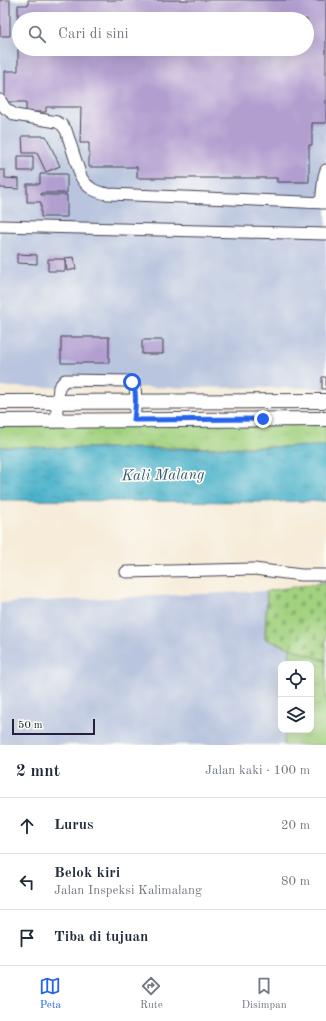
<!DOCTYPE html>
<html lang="id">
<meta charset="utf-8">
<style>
body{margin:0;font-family:"Old Standard TT",serif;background:#f6f6f7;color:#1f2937}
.controls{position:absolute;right:12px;bottom:12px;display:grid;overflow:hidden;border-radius:8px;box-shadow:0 4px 16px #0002}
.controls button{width:36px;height:36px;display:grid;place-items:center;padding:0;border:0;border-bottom:1px solid #e0e1e3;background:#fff;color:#1f2937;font:20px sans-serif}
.scale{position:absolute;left:12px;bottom:10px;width:83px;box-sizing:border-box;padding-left:4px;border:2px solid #22223b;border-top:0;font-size:11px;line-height:14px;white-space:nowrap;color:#22223b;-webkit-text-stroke:3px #fdfcf7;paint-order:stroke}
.stop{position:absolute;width:12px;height:12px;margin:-9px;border:3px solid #2563eb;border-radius:50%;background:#fff}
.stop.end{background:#2563eb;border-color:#fff;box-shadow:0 1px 4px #0008}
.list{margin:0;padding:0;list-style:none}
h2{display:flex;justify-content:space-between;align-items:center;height:52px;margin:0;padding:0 16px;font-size:17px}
h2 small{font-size:13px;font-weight:400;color:#747a83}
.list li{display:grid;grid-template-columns:26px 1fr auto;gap:12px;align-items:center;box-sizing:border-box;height:56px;padding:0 16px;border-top:1px solid #e0e1e3}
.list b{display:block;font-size:15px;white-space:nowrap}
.list p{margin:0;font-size:13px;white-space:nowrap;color:#747a83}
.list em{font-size:13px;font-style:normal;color:#747a83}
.icon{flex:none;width:22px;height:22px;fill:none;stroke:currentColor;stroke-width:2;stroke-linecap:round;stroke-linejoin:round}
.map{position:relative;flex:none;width:326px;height:745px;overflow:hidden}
.search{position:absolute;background:#fff;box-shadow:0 4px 16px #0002;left:12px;right:12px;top:12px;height:44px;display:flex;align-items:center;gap:10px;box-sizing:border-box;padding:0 14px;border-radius:22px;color:#747a83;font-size:15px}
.sheet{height:220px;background:#fff}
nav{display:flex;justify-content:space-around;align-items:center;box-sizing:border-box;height:56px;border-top:1px solid #e0e1e3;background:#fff;font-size:11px;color:#747a83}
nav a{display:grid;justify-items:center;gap:2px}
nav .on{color:#2563eb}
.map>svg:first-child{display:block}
.industrial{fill:#b9c5de;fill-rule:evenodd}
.grass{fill:url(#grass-tufts);stroke:#627a5d}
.cemetery{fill:url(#cemetery-stones);stroke:#627a5d}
.water{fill:url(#water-ripples);stroke:#366a82}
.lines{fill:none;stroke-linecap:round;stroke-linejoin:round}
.river{stroke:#4ab1c9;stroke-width:20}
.building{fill:#b29fd0}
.minor-casing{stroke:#424053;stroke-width:13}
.major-casing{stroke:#424053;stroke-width:16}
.minor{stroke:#fff;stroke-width:11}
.major{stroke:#fff;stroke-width:14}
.route{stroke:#2563eb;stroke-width:5}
.labels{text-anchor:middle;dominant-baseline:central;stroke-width:3.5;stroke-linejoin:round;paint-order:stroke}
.water-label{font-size:15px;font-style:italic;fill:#325b74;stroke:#fdfcf7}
</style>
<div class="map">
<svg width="326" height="745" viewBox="0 0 326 745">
<defs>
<pattern id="grass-tufts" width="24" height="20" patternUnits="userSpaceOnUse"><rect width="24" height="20" fill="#a2d17f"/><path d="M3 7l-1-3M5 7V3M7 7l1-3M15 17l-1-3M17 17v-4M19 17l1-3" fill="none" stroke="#8bb36f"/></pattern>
<pattern id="cemetery-stones" width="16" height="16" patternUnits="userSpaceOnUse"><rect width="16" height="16" fill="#a2d17f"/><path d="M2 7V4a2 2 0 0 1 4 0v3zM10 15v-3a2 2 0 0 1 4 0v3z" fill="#8bb36f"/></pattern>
<pattern id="water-ripples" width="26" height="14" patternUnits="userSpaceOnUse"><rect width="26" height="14" fill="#4ab1c9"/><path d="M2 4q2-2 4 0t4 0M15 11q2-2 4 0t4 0" fill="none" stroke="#3d90a4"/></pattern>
</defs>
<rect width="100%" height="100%" fill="#fdfcf7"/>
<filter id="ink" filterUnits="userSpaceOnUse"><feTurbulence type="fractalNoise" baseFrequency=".025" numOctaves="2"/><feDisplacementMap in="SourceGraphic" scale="8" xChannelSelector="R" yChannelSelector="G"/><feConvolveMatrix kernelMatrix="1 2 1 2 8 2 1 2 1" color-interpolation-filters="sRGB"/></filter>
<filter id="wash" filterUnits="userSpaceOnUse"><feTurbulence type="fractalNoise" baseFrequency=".012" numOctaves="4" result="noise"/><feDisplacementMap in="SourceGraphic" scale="16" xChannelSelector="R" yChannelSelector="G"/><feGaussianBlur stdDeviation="0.9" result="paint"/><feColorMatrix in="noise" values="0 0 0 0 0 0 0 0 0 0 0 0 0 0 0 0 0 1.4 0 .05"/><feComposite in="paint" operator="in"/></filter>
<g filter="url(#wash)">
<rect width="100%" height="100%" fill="#f6ecd9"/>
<path class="industrial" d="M0 0H326V388L0 387ZM19 19H307V49H19Z
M267 591 265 639 290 648 289 664H281V730H285L284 745H0V603Z"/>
<path class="grass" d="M326 419V446L146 448 0 447V421Z
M290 648 326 661V745H284L285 730H311V664H289Z"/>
<path class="cemetery" d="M326 582V661L265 639 267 591Z"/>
<path class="water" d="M326 446V501L256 502 0 500V447L170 449Z"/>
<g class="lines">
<path class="river" d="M82 477 326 474"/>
</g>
<g id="blocks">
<path class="building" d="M0 0H10V36H0Z
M28 0H326V123H312V145H309V182H277V178H137V167H89V143H80L81 107H46V112H26V102H5V71H18V49H307V19H18V5H28Z
M22 136H46L60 166 46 172 37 153H23Z
M18 156H33V171H18Z
M0 170H5V178L19 179V189L0 188Z
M40 174H67V193H41V195H67V217H41V202H27V184H40Z
M17 254 37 255V264L17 263Z
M74 257 76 269 67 271 65 258Z
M48 259H65V271H48Z
M61 337H109V363H61Z
M142 340H163V354H142Z
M322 377H326V389H322Z"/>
</g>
</g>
<g filter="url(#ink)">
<use href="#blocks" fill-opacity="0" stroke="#424053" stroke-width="1"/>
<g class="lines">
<g class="minor-casing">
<path id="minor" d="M0 100 5 108 15 115 57 122 62 125 66 130 81 177C87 188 97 193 109 194L326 203
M321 203 324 176 326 170
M0 226 326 234
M56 421 59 387 65 380 129 381C131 382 133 382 134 384 137 390 135 413 134 420
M126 572 254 569 301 575H326"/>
</g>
<g class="major-casing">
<path id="major" d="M0 402 326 401
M0 421 326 419"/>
</g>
<use href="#minor" class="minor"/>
<use href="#major" class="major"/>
</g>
</g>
<g class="lines" filter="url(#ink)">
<path class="route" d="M132 382C138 389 135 411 134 420L263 419"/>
</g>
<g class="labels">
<g class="water-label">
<text transform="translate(163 476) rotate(-1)">Kali Malang</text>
</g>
</g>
</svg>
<div class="controls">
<button><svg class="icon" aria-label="locate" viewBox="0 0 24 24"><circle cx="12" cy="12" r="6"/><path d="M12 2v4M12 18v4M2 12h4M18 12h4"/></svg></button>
<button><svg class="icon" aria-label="layers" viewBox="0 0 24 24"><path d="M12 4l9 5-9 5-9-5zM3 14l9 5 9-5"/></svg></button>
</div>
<div class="scale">50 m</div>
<div class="stop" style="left:132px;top:382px"></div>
<div class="stop end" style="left:263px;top:419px"></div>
<div class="search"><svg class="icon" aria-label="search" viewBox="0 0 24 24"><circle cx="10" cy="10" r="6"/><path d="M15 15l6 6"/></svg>Cari di sini</div>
</div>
<section class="sheet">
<h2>2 mnt<small>Jalan kaki · 100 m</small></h2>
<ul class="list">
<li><svg class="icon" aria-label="ahead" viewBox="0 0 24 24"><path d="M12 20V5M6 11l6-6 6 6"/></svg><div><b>Lurus</b></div><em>20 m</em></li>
<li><svg class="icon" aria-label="left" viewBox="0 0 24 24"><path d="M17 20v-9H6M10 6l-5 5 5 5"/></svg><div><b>Belok kiri</b><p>Jalan Inspeksi Kalimalang</p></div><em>80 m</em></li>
<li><svg class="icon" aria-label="arrive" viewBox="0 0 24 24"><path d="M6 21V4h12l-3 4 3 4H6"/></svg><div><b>Tiba di tujuan</b></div></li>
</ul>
</section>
<nav>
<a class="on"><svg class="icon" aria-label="map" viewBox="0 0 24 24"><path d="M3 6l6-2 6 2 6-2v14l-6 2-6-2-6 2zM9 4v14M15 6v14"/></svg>Peta</a>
<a><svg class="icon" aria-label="directions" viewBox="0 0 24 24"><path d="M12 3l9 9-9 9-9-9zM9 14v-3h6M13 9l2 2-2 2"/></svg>Rute</a>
<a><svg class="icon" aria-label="saved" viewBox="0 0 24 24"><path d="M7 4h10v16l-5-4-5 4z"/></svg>Disimpan</a>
</nav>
